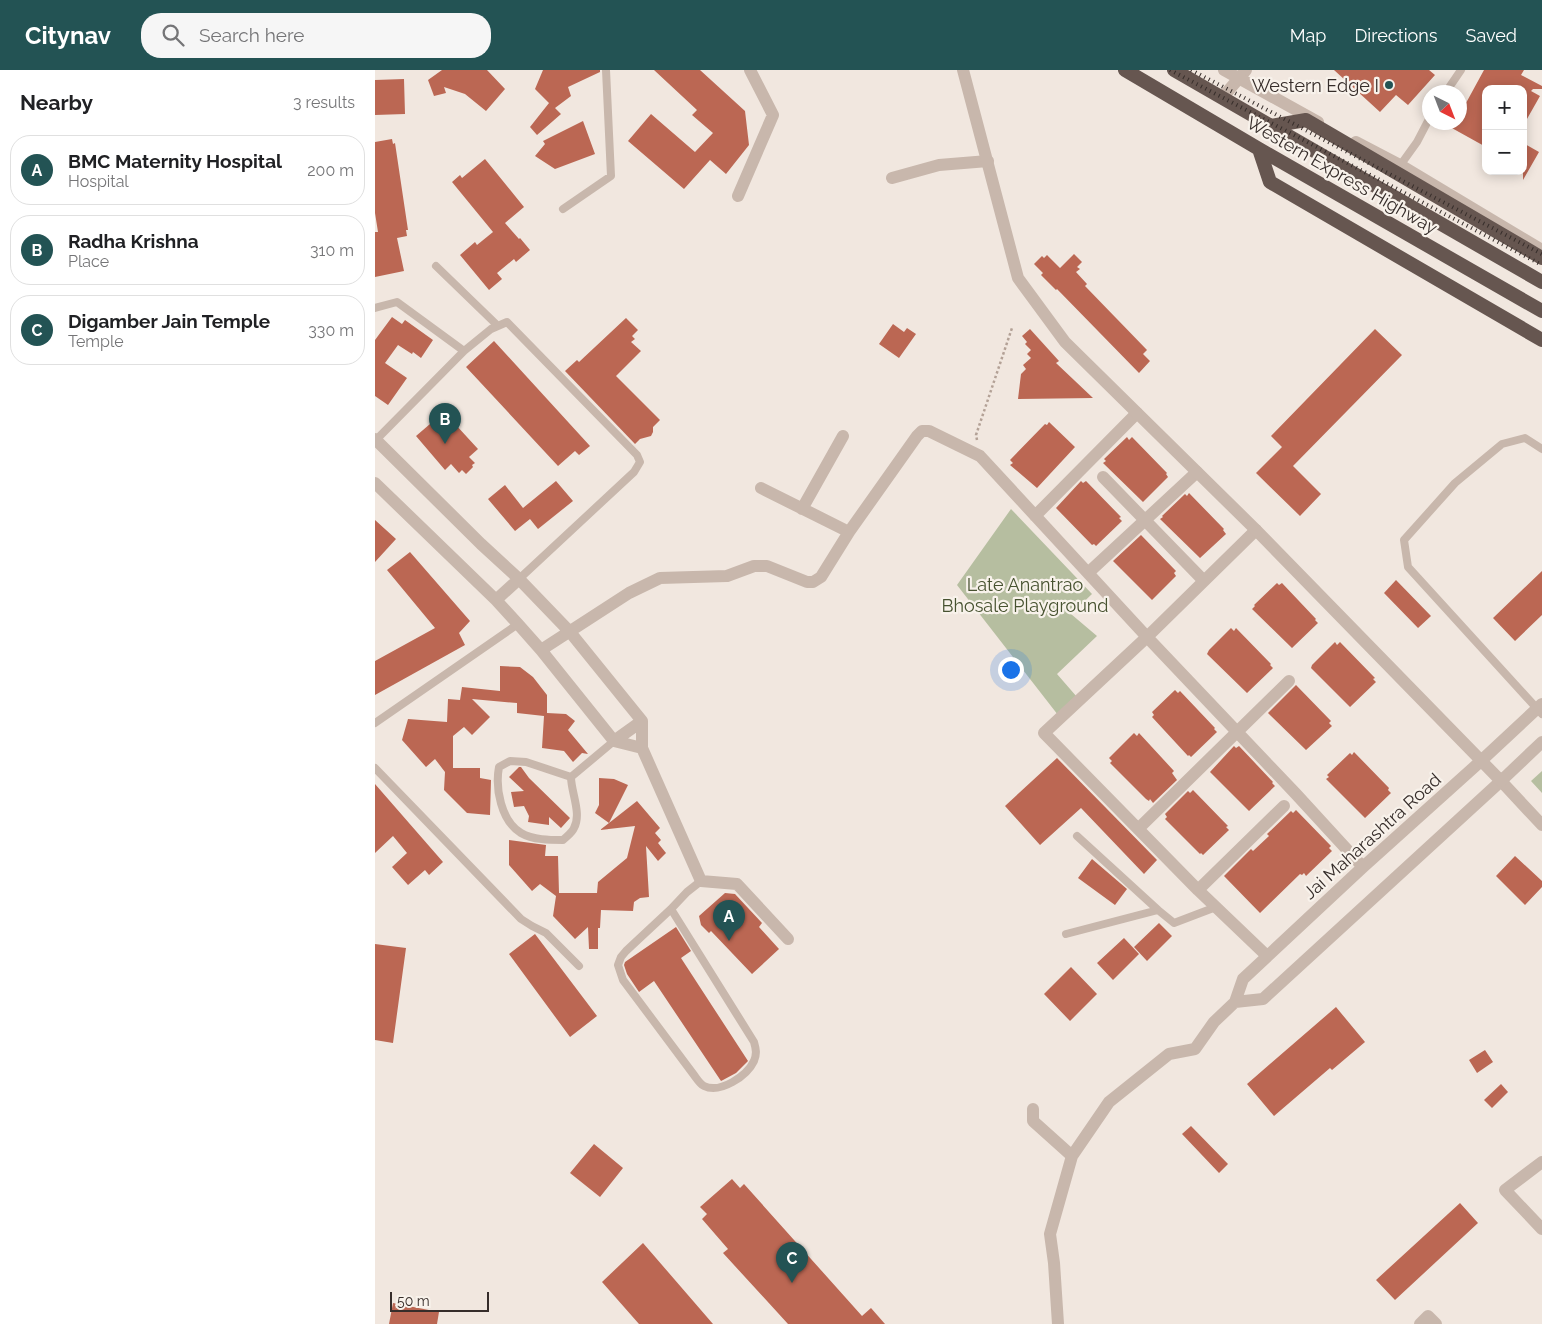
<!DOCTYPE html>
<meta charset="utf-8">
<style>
body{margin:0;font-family:Raleway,sans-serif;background:#f6f6f6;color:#202124}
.controls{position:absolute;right:15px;top:15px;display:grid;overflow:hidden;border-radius:10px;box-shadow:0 2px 12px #0003}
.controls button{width:45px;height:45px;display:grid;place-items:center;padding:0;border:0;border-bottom:1px solid #e0e0e0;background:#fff;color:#202124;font:25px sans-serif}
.compass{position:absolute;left:1047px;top:15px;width:45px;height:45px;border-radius:50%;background:#fff;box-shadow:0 2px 12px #0003;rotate:138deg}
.scale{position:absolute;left:15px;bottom:12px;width:99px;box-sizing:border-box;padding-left:5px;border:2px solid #362d2a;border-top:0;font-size:14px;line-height:18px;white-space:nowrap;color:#362d2a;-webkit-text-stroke:4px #f8f2eb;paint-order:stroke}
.you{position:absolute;left:635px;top:599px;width:18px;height:18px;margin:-12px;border:4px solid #fff;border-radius:50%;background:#1a73e8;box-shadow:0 0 0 8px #1a73e833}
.badge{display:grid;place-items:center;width:32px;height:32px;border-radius:50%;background:#235354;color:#fff;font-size:16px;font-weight:700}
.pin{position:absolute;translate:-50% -41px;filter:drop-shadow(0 1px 2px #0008)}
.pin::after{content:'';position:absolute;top:26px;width:18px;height:15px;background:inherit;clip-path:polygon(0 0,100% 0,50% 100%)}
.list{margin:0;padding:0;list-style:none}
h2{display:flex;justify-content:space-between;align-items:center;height:65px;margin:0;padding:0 20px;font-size:21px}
h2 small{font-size:16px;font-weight:400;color:#757577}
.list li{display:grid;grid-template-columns:32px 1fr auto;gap:15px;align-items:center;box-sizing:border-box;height:70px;margin:0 10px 10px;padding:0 10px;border:1px solid #e0e0e0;border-radius:20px}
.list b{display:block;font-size:19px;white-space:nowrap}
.list p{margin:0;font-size:16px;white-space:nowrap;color:#757577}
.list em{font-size:16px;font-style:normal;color:#757577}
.icon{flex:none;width:28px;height:28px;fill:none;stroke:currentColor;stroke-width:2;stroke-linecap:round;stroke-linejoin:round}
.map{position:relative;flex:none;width:1167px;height:1254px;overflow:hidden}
header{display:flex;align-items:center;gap:30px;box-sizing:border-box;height:70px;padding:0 25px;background:#235354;color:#fff}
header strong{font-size:24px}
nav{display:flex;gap:28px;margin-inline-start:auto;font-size:18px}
.search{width:350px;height:45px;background:#f6f6f6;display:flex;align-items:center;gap:12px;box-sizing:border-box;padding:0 18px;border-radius:20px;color:#757577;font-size:19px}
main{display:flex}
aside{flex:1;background:#fff}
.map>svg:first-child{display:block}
.green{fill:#b6bea0}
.building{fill:#bb6753}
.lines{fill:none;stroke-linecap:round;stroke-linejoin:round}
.path{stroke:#b3a196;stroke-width:2.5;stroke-dasharray:2.5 2.5;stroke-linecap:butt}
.service{stroke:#c8b7ac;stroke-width:8}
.minor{stroke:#c8b7ac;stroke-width:12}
.tertiary{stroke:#c8b7ac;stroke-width:12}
.trunk{stroke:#665650;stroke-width:14}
.rail{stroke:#362d2a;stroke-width:4;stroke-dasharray:1 4;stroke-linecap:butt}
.poi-dot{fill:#235354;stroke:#f8f2eb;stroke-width:2}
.labels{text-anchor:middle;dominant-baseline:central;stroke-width:4.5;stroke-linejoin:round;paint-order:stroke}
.poi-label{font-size:18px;fill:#362d2a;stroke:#f8f2eb;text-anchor:end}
.street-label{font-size:18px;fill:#362d2a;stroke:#f8f2eb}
.park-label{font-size:18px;fill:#475230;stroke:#f8f2eb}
</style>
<header>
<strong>Citynav</strong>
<div class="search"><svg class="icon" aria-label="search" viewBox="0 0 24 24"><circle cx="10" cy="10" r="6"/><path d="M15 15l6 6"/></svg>Search here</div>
<nav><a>Map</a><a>Directions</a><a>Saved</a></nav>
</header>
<main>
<aside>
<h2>Nearby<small>3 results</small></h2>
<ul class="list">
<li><span class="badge">A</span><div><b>BMC Maternity Hospital</b><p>Hospital</p></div><em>200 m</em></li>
<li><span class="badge">B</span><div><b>Radha Krishna</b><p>Place</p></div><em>310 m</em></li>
<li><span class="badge">C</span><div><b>Digamber Jain Temple</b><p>Temple</p></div><em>330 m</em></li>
</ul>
</aside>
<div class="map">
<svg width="1167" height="1254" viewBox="0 0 1167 1254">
<rect width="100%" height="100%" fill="#f1e7df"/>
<path class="green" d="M636 439 717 524 696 544 722 566 682 604 702 627 683 645 582 515Z
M1167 701V723L1156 711Z"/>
<path class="building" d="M67 0H112L130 19 111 41 90 24 69 17 71 23 59 26 53 10Z
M168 0H225V2L193 17 196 26 180 38 186 44 162 65 155 57 174 33 175 34 160 19Z
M279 0H325L370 41 374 75 351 104 335 90 309 119 253 71 276 44 320 82 338 63 317 45 322 40Z
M959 0H1054L1060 5 1033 35 1021 25 1005 42Z
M1109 0H1149L1146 5 1167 16V19H1158L1156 21 1165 26 1148 56V19H1111V77L1066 52H1084V30L1091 33Z
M29 9 30 44 0 45V10Z
M208 51 220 84 180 99 160 86 170 74 168 71Z
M17 69 18 74 20 73 33 160H31L32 166 22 168 29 201 0 207V162H3L0 143V72Z
M1148 73 1164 82 1148 110Z
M110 89 149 137 130 153 144 169 145 168 155 180 141 192 139 189 122 203 127 209 114 220 85 185 100 172 102 175 118 162 77 112 85 105 87 108Z
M699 184 707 192 702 197 705 199 701 202 712 214 710 216 772 280 768 284 775 291 764 303 682 219 681 220 666 205 668 203 659 194 667 186 669 188 672 185 685 198Z
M17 247 27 254 30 250 58 270 46 288 38 282 37 284 23 275 10 293 32 308 13 335 0 326V270Z
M251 248 263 260 257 266 260 269 256 272 266 281 241 306 285 350 278 357V362L276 366 265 369 260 374 190 301 202 290 204 292Z
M518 254 529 262 532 258 541 264 524 288 504 274Z
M655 259 684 291 681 293 718 328 643 329 646 304 651 299 648 295 656 288 652 284 656 280 650 274 652 272 647 266Z
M1000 259 1027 285 918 396 946 424 925 446 881 403 907 377 896 366Z
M119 271 215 376 204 385 200 381 183 396 91 297Z
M69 342 103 379 94 387 100 393 97 395 98 397 91 404 87 400 84 403 76 394 70 400 41 366Z
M674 352 700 377 662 418 635 395 638 393 635 390 670 354 672 355Z
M752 367 754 370 757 367 792 403 791 404 793 407 768 432 728 393 731 391 729 389Z
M181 411 198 431 163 459 155 449 140 461 113 429 130 415 148 438Z
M706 411 708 413 711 411 746 447 744 448 747 451 721 476 719 474 717 475 681 438Z
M814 423 849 459 848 460 851 464 825 488 785 449 788 447 787 446 810 424 812 426Z
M0 450 21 469 0 492Z
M766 465 801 501 799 503 801 506 777 530 738 491Z
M35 482 95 551 84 563 90 575 0 625V591L60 558 12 500Z
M1167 501V545L1140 571 1118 548Z
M1021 510 1056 546 1043 558 1009 523Z
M902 513 904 515 907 513 941 549 940 550 943 553 917 578 877 539 880 536 879 535Z
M856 558 859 561 861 558 896 594 895 595 898 598 872 623 832 584 834 580Z
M960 572 962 575 965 572 1000 608 998 609 1001 612 975 637 936 598 937 595Z
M125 596 145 597 158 607 172 625V643L191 644 200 651 193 660 213 684 207 683 198 692 189 681 167 678 169 646 142 643V633L97 629 115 647 97 665 89 657 78 666V698H105V708L116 710 115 745 92 743 69 720 70 702 60 689 51 697 27 670 33 649 72 652 73 629 85 630 87 617 125 621Z
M921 615 956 651 954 653 957 656 931 680 893 643Z
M800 620 803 623 805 621 840 658 839 659 842 662 816 687 814 685 813 686 777 647 779 645 777 642Z
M759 663 762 666 764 663 799 701 797 703 802 710 778 733 775 729 774 731 771 729 735 693 737 691 734 688Z
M859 676 861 678 864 676 898 712 897 713 900 716 874 741 835 702Z
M979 682 1014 718 1013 720 1016 723 990 748 951 709 954 707 952 705 975 683 977 685Z
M682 688 782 790 769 804 706 738 665 775 630 736Z
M144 697H146L154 708 195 748 186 758 174 747V755L153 752 154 746 149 736 139 737 136 722 149 721 134 707Z
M224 708 239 709 253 715 234 753 262 731 285 758 280 763 286 770 283 773 291 783 283 791 271 776 274 827 265 828 259 832 258 841 226 840 225 858H223V879H214L213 857 200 869 178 846 181 826 165 814 157 821 134 795V770L171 775 170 786H183L184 823H222L223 812 252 788 260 756 225 760 234 753 220 743 224 735Z
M0 714 68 792 54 805 50 800 33 815 17 797 32 783 18 766 0 783Z
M818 720 853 756 851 757 854 760 828 785 826 783 825 784 790 749 792 747 790 744 813 721 815 723Z
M921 740 956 776 954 778 957 781 931 806 929 803 927 805 925 804 885 843 849 806 876 779 878 781 894 766 892 764 916 741 918 743Z
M1140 786 1167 811V817L1150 835 1121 806Z
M717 789 752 819 740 835 703 808Z
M350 823 360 824 387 853 384 857 404 879 377 904 336 861 334 863 326 855 324 846Z
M784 853 797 866 772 891 759 877Z
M301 857 316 881 306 888 373 991 361 1003 348 1010 346 1011 279 911 264 922 252 904 249 895 250 892Z
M160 864 222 946 195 967 134 884Z
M749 868 764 884 738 910 722 893Z
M0 874 31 878 18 973 0 970Z
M696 897 722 924 695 951 669 924Z
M961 937 990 972 957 1000 955 998 899 1046 872 1014Z
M1110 980 1118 992 1102 1003 1094 990Z
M1126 1014 1133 1022 1117 1038 1109 1030Z
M816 1056 853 1094 844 1103 807 1064Z
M219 1074 248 1098 225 1127 195 1103Z
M357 1109 365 1118 369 1114 487 1246 496 1238 510 1254H413L348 1183 353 1179 327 1149 332 1144 325 1137Z
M1085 1133 1103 1153 1020 1230 1001 1210Z
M268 1173 338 1254H264L227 1212Z
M18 1233 64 1242 62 1254H14Z"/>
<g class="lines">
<path class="path" d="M602 370 601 365 637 258"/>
<path class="service" d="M1071 22 1086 0
M1024 97 1042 72 1054 49
M188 139 236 106 231 0
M61 196 123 256
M0 238 22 232 89 281
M1 370 89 281 116 259 132 252 262 385 265 392 259 402 144 509
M1167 379 1150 368 1127 374 1080 413 1029 470 1033 497 1167 644
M0 653 143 554
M0 698 146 849 157 856 171 863 204 896
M196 707 151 692 135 691 124 697C120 718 126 751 146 763 158 770 175 770 188 770 192 766 197 763 199 758 207 744 196 722 196 707L239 671
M702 766 783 840
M296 839 379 972C381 979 382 984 379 991 372 1006 345 1024 329 1016 325 1014 322 1009 319 1005L248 910 243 895 246 887 251 881 296 839 312 822 326 811
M691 864 783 840 799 853 841 837"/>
<path class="minor" d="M847 28 871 0
M517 108 564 95 613 91
M363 126 398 45 375 0
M0 369 106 474 144 509 195 562 267 651V678L326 811 362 814 413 869
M728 407 829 511
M0 413 121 530 143 554 166 580 239 671 267 678
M386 418 474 462
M427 439 468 366
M660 446 762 343
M881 460 772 567 669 663 823 820 891 885
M713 503 822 402
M121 530 144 509
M166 580 254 523 285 508 352 506 379 496H392L432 512H438L446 507 474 462 542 366 547 361H554L605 386 772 567 921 724 988 797
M239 671 267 651
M763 759 914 611
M823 820 909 736
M860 932 888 929 1126 711 1167 755
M658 1039V1051L697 1086
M1167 1092 1130 1120 1167 1159
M683 1254 679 1193 675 1164 697 1086 734 1032 794 984 820 979 839 952 860 932 868 909 988 797 1107 690
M1045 1254 1053 1246 1061 1254"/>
<path class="tertiary" d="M588 0 643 208 690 272 881 460 1126 711 1167 672
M849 0 943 52
M981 72 1025 95 1167 180
M1107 690 1167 634"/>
<path class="trunk" d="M750 0 884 79 1167 241
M799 0 1167 212
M895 56 931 50 1167 188
M884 79 895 112 1167 270"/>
<path class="rail" d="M795 0 1167 195
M816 0 1167 184"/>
</g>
<circle class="poi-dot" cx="1014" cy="15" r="5"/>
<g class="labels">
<g class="poi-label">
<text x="1004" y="15">Western Edge I</text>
</g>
<g class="street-label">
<text transform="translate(967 105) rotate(30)">Western Express Highway</text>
<text transform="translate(997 766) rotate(-42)">Jai Maharashtra Road</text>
</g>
<g class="park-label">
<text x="650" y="514">Late Anantrao<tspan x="650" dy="21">Bhosale Playground</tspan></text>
</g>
</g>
</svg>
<div class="controls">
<button>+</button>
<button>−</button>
</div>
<svg class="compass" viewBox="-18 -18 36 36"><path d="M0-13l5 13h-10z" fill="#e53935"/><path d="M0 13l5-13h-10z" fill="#757577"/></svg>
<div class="scale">50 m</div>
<div class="you"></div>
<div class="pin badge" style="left:354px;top:871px">A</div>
<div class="pin badge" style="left:70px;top:374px">B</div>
<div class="pin badge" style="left:417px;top:1213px">C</div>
</div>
</main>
